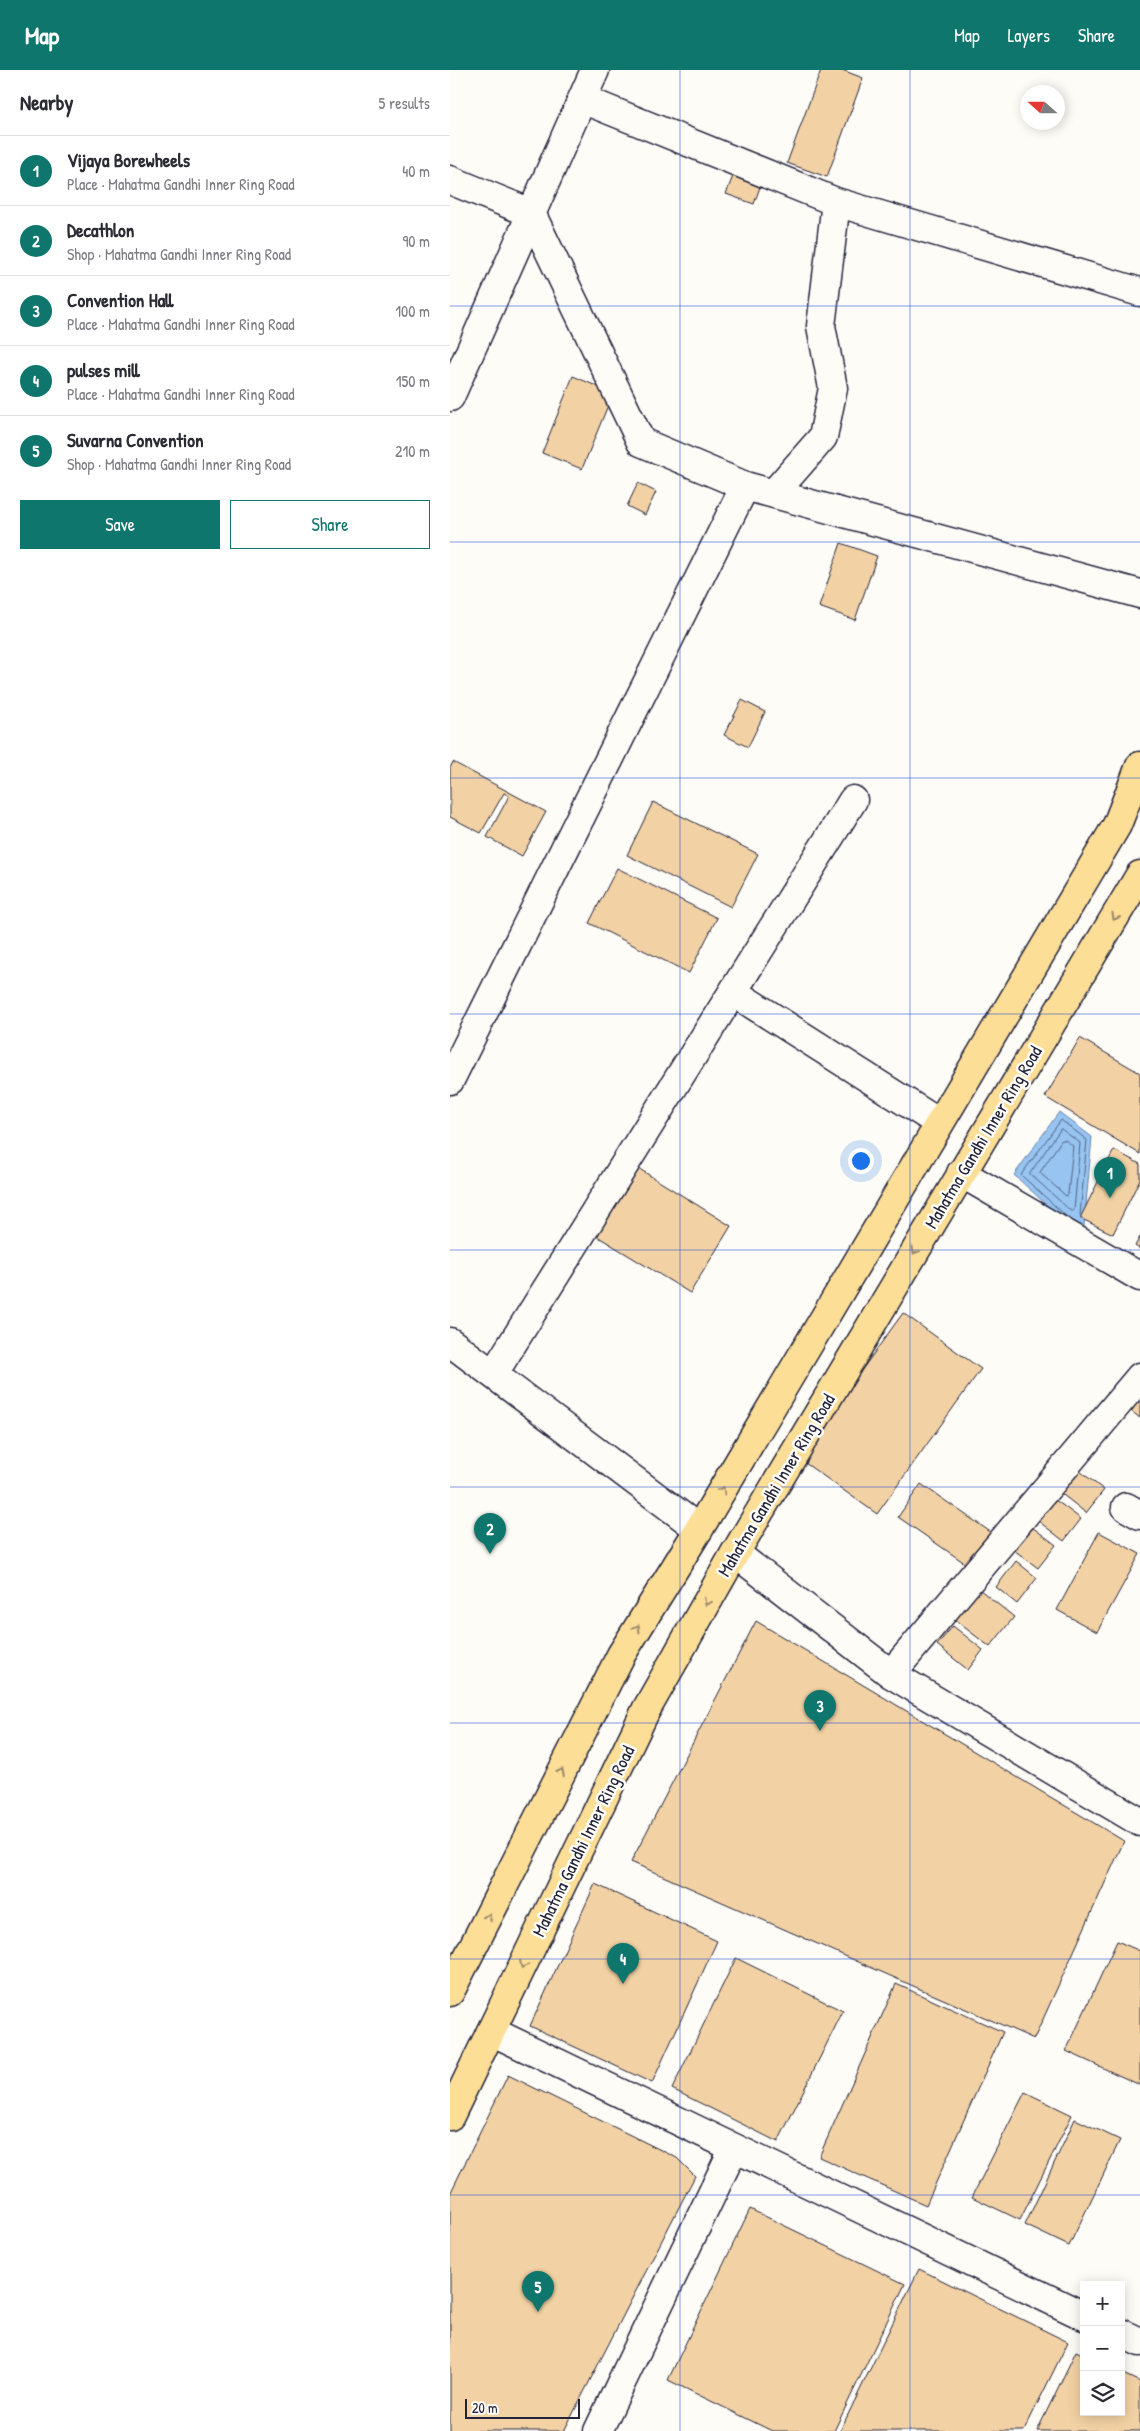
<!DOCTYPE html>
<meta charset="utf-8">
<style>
body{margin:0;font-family:"Patrick Hand",sans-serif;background:#f7f7f7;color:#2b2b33}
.controls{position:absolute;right:15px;bottom:15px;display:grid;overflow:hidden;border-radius:0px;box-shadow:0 2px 12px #0003}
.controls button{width:45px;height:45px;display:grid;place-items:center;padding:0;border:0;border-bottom:1px solid #e1e1e2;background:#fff;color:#2b2b33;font:25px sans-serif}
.compass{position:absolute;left:570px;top:15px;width:45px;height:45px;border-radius:50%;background:#fff;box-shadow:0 2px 12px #0003;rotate:291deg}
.scale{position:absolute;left:15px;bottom:12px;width:115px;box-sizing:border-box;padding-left:5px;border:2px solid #22223b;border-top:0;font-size:14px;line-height:18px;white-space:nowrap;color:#22223b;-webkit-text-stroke:4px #fdfcf7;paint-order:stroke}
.you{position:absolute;left:410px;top:1090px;width:18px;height:18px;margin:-12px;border:4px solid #fff;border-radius:50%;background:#1a73e8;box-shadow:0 0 0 8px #1a73e833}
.badge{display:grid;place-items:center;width:32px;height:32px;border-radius:50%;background:#0f766e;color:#fff;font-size:16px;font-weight:700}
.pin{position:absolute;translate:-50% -41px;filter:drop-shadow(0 1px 2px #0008)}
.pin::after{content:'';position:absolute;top:26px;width:18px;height:15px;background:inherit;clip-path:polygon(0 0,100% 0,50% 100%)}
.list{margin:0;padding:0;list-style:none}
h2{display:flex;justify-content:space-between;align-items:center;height:65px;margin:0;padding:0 20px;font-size:21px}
h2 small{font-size:16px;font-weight:400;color:#7c7c81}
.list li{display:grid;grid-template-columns:32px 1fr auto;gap:15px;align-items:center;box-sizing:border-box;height:70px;padding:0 20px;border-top:1px solid #e1e1e2}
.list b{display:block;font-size:19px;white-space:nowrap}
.list p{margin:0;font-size:16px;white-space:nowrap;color:#7c7c81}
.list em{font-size:16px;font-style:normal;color:#7c7c81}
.actions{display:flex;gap:10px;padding:15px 20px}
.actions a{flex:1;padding:11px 0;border:1px solid #0f766e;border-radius:0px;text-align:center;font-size:18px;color:#0f766e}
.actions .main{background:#0f766e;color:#fff}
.icon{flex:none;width:28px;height:28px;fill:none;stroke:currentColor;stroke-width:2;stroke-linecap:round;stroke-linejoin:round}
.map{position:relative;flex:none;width:690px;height:2361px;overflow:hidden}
header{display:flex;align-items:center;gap:30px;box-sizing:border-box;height:70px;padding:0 25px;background:#0f766e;color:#fff}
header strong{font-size:24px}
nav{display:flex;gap:28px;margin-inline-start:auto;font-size:18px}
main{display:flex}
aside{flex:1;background:#fff}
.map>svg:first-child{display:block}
.water{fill:#97c4f1;stroke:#6883a8}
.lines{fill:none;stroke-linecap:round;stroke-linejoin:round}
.shore{stroke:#516384;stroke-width:1}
.building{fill:#f2d2a4;stroke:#22223b}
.minor-casing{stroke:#22223b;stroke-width:31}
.major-casing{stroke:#22223b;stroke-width:31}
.minor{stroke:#fdfcf7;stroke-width:28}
.major{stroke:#fdde96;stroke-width:28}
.oneway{stroke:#9a896d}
.grid{fill:none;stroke:#1d4ed8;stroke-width:1;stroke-opacity:0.55}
.labels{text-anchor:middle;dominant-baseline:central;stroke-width:5;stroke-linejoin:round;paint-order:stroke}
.street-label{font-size:18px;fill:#22223b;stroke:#fdfcf7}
</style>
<header>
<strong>Map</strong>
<nav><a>Map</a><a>Layers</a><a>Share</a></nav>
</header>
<main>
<aside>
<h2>Nearby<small>5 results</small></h2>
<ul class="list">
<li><span class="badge">1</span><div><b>Vijaya Borewheels</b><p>Place · Mahatma Gandhi Inner Ring Road</p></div><em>40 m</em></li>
<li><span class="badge">2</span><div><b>Decathlon</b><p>Shop · Mahatma Gandhi Inner Ring Road</p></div><em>90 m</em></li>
<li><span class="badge">3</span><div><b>Convention Hall</b><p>Place · Mahatma Gandhi Inner Ring Road</p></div><em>100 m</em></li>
<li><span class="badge">4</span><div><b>pulses mill</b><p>Place · Mahatma Gandhi Inner Ring Road</p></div><em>150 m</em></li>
<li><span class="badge">5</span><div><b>Suvarna Convention</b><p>Shop · Mahatma Gandhi Inner Ring Road</p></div><em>210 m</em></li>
</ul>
<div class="actions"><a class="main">Save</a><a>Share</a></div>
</aside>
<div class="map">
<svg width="690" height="2361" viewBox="0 0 690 2361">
<rect width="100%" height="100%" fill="#fdfcf7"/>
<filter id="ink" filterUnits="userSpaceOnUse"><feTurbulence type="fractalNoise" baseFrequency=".02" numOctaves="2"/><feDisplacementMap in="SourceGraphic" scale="10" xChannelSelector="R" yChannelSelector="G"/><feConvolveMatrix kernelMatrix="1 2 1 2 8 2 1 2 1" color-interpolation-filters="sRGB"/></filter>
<g filter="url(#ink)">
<path class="water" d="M609 1042 642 1067 633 1168 564 1105Z"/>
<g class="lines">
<path class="shore" d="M611 1059 630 1073 624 1140 622 1142 580 1104Z
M612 1070H615L623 1076 618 1124 616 1126 590 1103Z
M617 1147 571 1105 611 1050 637 1070 630 1145"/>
</g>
<path class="building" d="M371 0H392L413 8 377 107 337 93Z
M283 106 310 117 304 134 276 124Z
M123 306 163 323 132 399 92 383Z
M188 413 206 422 195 445 177 436Z
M391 473 427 486 405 550 369 537Z
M292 630 315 642 298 677 274 665Z
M3 692 96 742 72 786 37 767 59 726 54 723 31 763 0 747V698Z
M203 732 308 784 281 837 177 785Z
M167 798 267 848 239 903 139 853Z
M630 968 690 1003V1084L595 1027Z
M664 1080 690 1094V1109L663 1164 630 1148Z
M183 1095 281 1156 240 1223 142 1163Z
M690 1167V1179L685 1176Z
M453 1243 531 1299 427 1444 348 1388Z
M690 1329V1348L681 1341Z
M626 1398 654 1420 636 1443 608 1421Z
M471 1414 542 1463 519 1496 448 1447Z
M604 1429 631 1449 614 1471 587 1450Z
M578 1454 606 1475 588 1498 560 1477Z
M649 1462 690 1484 647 1562 607 1540Z
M566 1491 587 1508 567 1534 546 1517Z
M529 1519 564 1547 540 1577 505 1550Z
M306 1551 674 1771 584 1969 181 1792Z
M503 1556 533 1580 518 1600 487 1575Z
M145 1814 267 1871 202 2013 80 1956Z
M667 1871 690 1881V2015L616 1981Z
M286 1888 393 1941 328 2072 222 2019Z
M446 1914 553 1962 476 2135 369 2087Z
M58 2005 227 2088 245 2106 114 2361H0V2124Z
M575 2022 622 2045 570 2150 522 2127Z
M625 2049 670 2070 619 2176 575 2155Z
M300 2139 455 2214 384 2361H322L218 2310Z
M469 2199 618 2272 574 2361H390Z
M626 2281 634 2285V2342H671V2303L690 2312V2361H587Z"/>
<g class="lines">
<g class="minor-casing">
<path id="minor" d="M132 29 386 132 690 222
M0 110 81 143 191 372 295 416 690 524
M0 327 145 0
M324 423 373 367 383 318 371 256 386 132
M283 922 489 1053
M0 1010 295 416
M511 1103 690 1207
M0 1272 249 1459
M44 1303 403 730
M676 1437 690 1445
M285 1483 441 1604 690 1752
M441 1604 690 1307
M41 1961 634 2246
M671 2263 690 2272
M148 2361 284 2078"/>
</g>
<g class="major-casing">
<path id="major" d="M0 1922 171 1585 249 1459 667 755 690 696
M0 2046 196 1640 285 1483 690 805"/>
</g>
<use href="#minor" class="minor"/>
<use href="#major" class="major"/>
</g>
<defs><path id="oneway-chevron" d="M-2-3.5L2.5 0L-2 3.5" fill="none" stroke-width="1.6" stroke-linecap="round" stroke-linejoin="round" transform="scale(1.25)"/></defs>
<g class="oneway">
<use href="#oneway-chevron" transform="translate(665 847) rotate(120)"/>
<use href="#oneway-chevron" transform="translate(465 1181) rotate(121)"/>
<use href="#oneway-chevron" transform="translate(272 1420) rotate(-59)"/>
<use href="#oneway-chevron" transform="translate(257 1532) rotate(119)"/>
<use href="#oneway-chevron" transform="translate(187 1558) rotate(-58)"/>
<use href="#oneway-chevron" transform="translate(111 1702) rotate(-63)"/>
<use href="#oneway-chevron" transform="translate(38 1847) rotate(-63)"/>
<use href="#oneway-chevron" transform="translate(73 1895) rotate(116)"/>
</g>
</g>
<path class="grid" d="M230 0V2361M460 0V2361M0 236H690M0 472H690M0 708H690M0 944H690M0 1180H690M0 1417H690M0 1653H690M0 1889H690M0 2125H690"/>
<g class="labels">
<g class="street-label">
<text transform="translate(533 1067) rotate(-59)">Mahatma Gandhi Inner Ring Road</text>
<text transform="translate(326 1415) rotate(-59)">Mahatma Gandhi Inner Ring Road</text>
<text transform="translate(133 1771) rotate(-64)">Mahatma Gandhi Inner Ring Road</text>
</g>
</g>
</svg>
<div class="controls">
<button>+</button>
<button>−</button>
<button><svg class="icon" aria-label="layers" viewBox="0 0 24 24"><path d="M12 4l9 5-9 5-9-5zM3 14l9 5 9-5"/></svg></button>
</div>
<svg class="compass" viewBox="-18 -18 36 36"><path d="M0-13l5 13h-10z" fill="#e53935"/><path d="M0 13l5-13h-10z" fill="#7c7c81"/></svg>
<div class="scale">20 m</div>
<div class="you"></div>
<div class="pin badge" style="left:660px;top:1128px">1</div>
<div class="pin badge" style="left:40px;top:1484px">2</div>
<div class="pin badge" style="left:370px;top:1661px">3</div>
<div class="pin badge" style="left:173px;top:1914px">4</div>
<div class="pin badge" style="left:88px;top:2242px">5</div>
</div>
</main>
